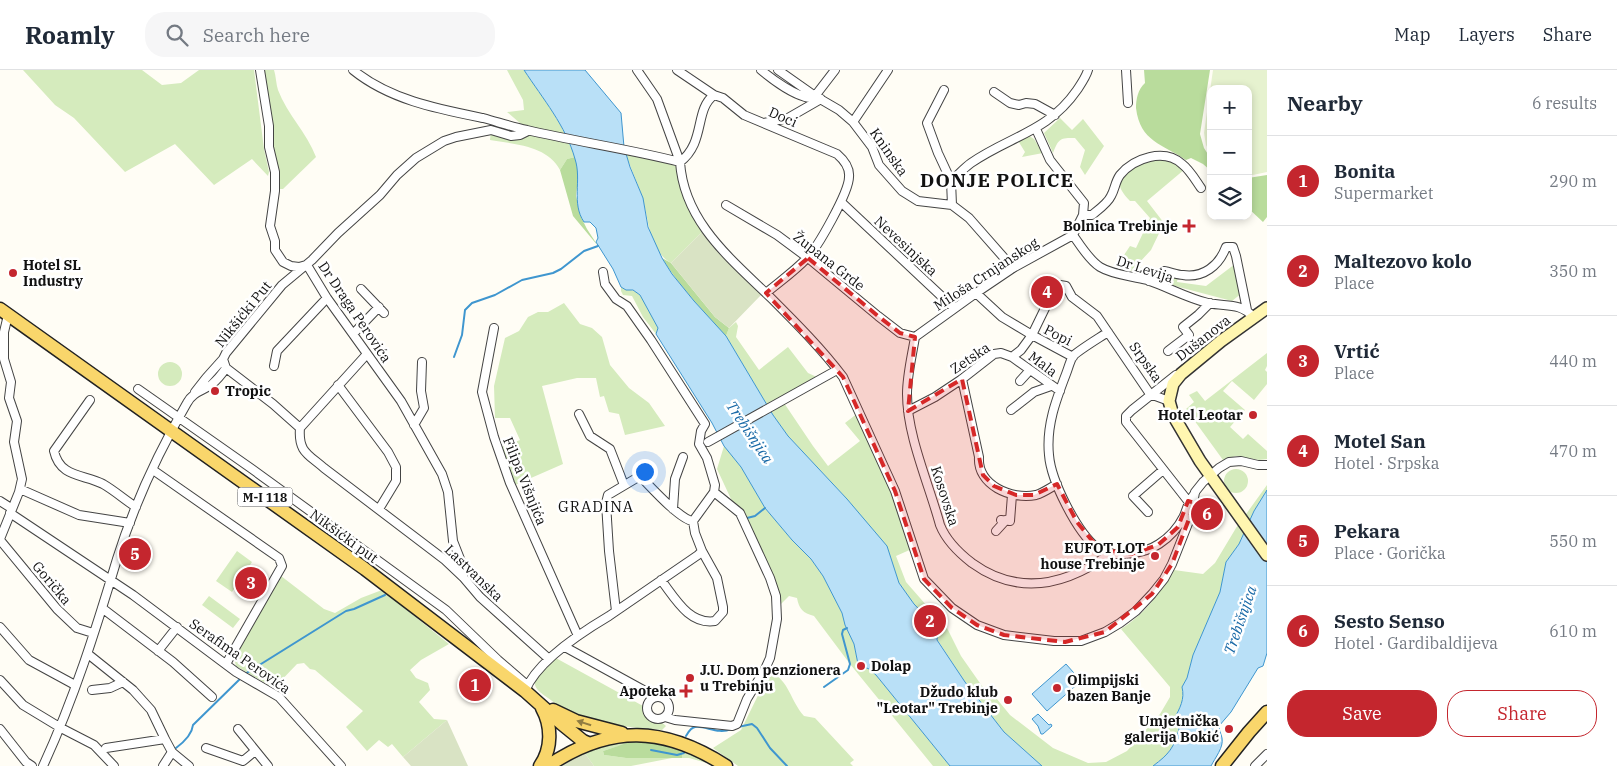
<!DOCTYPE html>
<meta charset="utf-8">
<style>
body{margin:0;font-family:"IBM Plex Serif",serif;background:#f6f6f7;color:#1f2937}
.controls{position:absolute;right:15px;top:15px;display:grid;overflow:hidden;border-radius:10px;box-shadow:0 2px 8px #0003}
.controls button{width:45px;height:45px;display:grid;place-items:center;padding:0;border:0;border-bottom:1px solid #e0e1e3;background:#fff;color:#1f2937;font:25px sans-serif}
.you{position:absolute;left:644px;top:401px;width:18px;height:18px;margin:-12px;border:4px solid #fff;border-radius:50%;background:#1a73e8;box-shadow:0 0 0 8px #1a73e833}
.badge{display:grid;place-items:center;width:32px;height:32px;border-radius:50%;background:#c4262e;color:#fff;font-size:16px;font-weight:700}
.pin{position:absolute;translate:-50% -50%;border:2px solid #fff;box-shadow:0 1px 5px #0006}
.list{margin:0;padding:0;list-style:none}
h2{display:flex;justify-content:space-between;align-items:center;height:65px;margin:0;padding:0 20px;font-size:21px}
h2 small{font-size:16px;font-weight:400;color:#747a83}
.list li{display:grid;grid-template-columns:32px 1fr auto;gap:15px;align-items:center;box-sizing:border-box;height:90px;padding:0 20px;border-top:1px solid #e0e1e3}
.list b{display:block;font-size:19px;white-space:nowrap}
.list p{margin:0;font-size:16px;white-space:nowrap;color:#747a83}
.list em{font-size:16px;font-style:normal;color:#747a83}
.actions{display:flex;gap:10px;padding:15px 20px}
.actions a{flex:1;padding:11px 0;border:1px solid #c4262e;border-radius:20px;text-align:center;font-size:18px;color:#c4262e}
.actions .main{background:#c4262e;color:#fff}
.icon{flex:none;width:28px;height:28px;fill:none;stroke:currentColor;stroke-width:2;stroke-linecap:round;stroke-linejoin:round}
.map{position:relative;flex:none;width:1267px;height:696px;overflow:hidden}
header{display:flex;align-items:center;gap:30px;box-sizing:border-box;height:70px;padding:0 25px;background:#fff;border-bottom:1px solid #e0e1e3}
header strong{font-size:24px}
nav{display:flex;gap:28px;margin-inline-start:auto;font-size:18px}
.search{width:350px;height:45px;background:#f6f6f7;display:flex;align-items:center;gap:12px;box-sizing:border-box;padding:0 18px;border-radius:20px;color:#747a83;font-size:19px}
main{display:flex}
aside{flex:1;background:#fff}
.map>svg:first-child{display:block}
.green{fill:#d5ebbd}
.forest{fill:#b9dc9c}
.cemetery{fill:#d9e3c4}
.pitch{fill:#e6f2cf}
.water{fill:#b9e0f7;stroke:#3f96cf}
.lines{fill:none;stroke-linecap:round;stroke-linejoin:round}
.stream{stroke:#3f96cf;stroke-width:2}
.street-casing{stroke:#444;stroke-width:10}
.secondary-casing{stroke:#333;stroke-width:14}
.primary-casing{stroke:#222;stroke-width:15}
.street{stroke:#fff;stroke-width:8}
.secondary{stroke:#fff6b0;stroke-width:11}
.primary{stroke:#f9d66b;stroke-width:12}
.oneway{fill:#917d42}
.marked{fill:#d62828;fill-opacity:0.2;stroke:#d62828;stroke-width:4;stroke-dasharray:10 6;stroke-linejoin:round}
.poi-dot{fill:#c4262e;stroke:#fff;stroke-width:2}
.labels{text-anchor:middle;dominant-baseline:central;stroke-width:5;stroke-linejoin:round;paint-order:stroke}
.shield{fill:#fff;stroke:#585858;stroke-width:1}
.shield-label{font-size:12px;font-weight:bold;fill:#111}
.street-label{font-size:14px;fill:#111;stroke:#fff}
.poi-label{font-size:14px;font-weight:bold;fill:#111;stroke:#fff;text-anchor:end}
.water-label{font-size:15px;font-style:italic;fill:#1768a6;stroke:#fff}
.neighbourhood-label{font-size:15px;letter-spacing:1px;fill:#111;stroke:#fff}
.district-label{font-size:19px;font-weight:bold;letter-spacing:1px;fill:#111;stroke:#fff}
</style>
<header>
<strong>Roamly</strong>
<div class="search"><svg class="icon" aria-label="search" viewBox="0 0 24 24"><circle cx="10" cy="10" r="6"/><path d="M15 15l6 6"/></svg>Search here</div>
<nav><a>Map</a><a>Layers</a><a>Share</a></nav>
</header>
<main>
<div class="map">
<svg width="1267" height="696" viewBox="0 0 1267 696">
<rect width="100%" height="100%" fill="#fffdf5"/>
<path class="green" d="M23 0H142L162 15 181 13 199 0H254L264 79 269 102 268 106 252 89 214 115 175 74 125 102 74 48 55 35Z
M261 0H274C276 6 276 14 278 20 287 44 307 63 316 87L283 119H280L278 99 273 82 271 47Z
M507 0H524C543 28 564 55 575 87L567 89 560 100C548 76 514 74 490 70L491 60 511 66 528 60 507 42 524 40 523 30Z
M1060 48 1072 60 1083 49 1104 76 1085 105 1080 97 1085 80 1075 68C1060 68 1059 68 1053 83L1044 63Z
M1028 65 1034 69 1043 83 1022 87 1025 82 1017 69Z
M625 82 658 89 661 92 676 96 684 126 702 162 671 193C649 181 649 149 642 126 637 111 630 97 625 82Z
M1143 90H1168L1185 99 1147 131 1164 153 1151 180 1138 194 1149 207 1116 195 1120 184 1124 185 1130 176 1136 178 1150 148 1135 131H1130C1108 109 1125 103 1143 90Z
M1235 194 1242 223 1232 231 1175 216 1160 208 1172 203 1178 206 1177 212 1206 216Z
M621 217C626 220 631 219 636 222 644 227 654 249 658 258L656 264 643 247 632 226 623 225 621 221Z
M564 233 580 254 592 258 602 267 610 295 629 318 649 333 665 356 625 365 619 344 609 342 604 326 600 327 596 308H577L542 316 563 394 515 415 502 377 520 370 510 348H495L494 316 505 268 519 261 528 247 538 242H548Z
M736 252 738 256 736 267 759 300 788 277 808 303 819 308 782 330 813 376 828 396 860 371 845 353 858 343 895 421 914 478 896 486 906 512 927 536 944 552 961 586 982 616 992 623 1010 645 1053 678 1088 693 1106 692 1127 681 1160 644 1170 627V617L1121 559C1146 543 1158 525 1174 500L1203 504 1215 493 1236 458 1267 415V420L1254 441 1239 474 1226 492 1220 522 1193 585 1187 608 1182 617C1185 629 1180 638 1174 649L1179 658C1174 678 1169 684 1153 696H1042L1004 662 965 612 937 569 938 559 914 534 899 513 891 488 847 429 788 366 773 345 726 266 729 258Z
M1267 283V296L1265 300 1267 302V314L1254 330 1232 311 1223 321 1245 340 1230 357 1243 369 1248 364 1267 381V389L1259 390 1236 386 1223 390 1186 339 1194 332 1189 325 1197 321 1205 331Z
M158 304a12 12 0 1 1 24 0a12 12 0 1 1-24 0Z
M724 376 741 397 765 438 792 470 811 489 823 506 842 543 845 555 854 574 858 594 869 599 876 605 950 696H933L850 594 814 546C803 543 799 539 797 528L789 526 781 534 776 515 742 444 731 429 717 399Z
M1224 411a12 12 0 1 1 24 0a12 12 0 1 1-24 0Z
M237 481 252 492 232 522 216 511Z
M281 506 324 539 335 543 361 528 382 520 449 574 421 590 410 600 416 608 428 613 430 620 419 632 434 649 447 650 403 687 392 674 388 677 379 670 367 681 346 657 363 641 315 600 310 599 304 593 297 594 274 618 236 596 234 588 236 583Z
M209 526 240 549 233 558 202 535Z
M554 587 643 636 646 645C654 649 660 650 666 656L662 660C619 656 583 655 548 628 542 624 533 618 535 611 536 602 548 594 554 587Z
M770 601C790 612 790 630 804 646L815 648 854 690 850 693 853 696H738L713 678 741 660Z
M669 670 714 695 689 688H682V682L619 676 603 681 604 685 626 688H672L631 696H594L584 682 600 673Z"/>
<path class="forest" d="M1144 0H1210L1200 64 1204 78 1211 89V101L1203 94 1191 88 1186 90C1163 74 1140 72 1136 38 1136 29 1138 19 1145 13Z
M575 87 579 100 576 126 581 147 587 159 598 176 573 146 560 100 567 89Z
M1267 105V147L1263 152 1248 138V108Z
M662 188 671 193 715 247 729 258 726 266C703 241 680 217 662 188Z
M630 672C647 673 667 670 682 682V688H626L604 685 603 681Z"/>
<path class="cemetery" d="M702 162 762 224 729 258 715 247 671 193Z
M447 650 468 696H411L403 687Z
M584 682 594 696H562Z"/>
<path class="pitch" d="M1213 0H1267V102L1248 106V19H1211V84L1206 75 1204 63Z"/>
<path class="water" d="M524 0H585L621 43 624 77 630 97 643 128 648 157 662 188 672 204 694 231 726 266 773 345 788 366 847 429 887 476 899 513 914 534 938 559 937 570 965 612 1004 662 1042 696H950L876 605 869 599 858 594 854 574 845 555 842 543 823 506 811 489 792 470 765 438 741 397 724 376 712 353 656 264 658 258 640 225 633 220H626L621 217 613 199 596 172 598 168 596 158 590 152H584C571 133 582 110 575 89 566 56 543 29 524 0Z
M1267 420V583L1263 596 1258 598 1231 642 1219 656C1219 661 1221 663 1222 668 1224 677 1215 688 1211 696H1153C1169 684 1174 678 1179 659L1174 649C1180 638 1185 629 1182 617L1187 608 1193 585 1220 522 1226 492 1239 474 1254 441Z
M1066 594 1081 611 1047 641 1032 624Z
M1038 644 1049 655 1051 654 1052 656 1043 664H1041L1038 656 1032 649Z"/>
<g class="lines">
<path class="stream" d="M454 287 462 265 465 240 472 233 495 225 522 210 553 203 561 199 584 181 598 176
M747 448 755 446 765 438
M245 604 346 541 354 539 385 525
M824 617 848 600 850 594 842 564 843 560 847 558
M738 657 752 654 757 658 770 678 787 696
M686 666C688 663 690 658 695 657 705 655 718 665 731 659
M176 678C184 672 192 665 193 655L242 607
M651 680 677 685 684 683V679"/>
<g class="street-casing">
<path id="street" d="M260 0 269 56V77L275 102V121L270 156 275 171V180L283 192 291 196 299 197 306 195
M353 0C390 30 438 39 483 48 498 52 512 57 527 60 578 72 629 79 680 92 706 72 694 40 714 25
M637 0 657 29 680 92C684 152 731 189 771 228 796 253 822 279 843 307L895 421 924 509 952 538 977 555 1004 565 1054 571H1081L1105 562 1120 553 1136 541 1152 524 1164 509 1172 494 1191 446 1195 422 1203 412 1219 398 1229 392 1241 391 1258 395H1267
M677 0 714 25 723 28 744 45 837 84C844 90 850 97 849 107 849 122 818 177 807 188 795 201 779 212 766 223
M761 0C773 10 795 26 810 28L815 26
M778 0 815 26 839 40 853 52 872 77 879 95 902 121 918 131 952 135 969 148 1013 198
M1126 0 1128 33
M944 20 927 53 938 83 951 111 952 135
M994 22 1010 33 1019 35 1026 33 1035 34 1055 45
M815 26 835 0
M853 52 888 0
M764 53 788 48 821 29
M951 111C958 105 964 98 971 93 1010 66 1048 62 1077 20 1081 14 1086 7 1088 0
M841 132 954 238
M726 135 777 165 808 188 878 246 900 263 915 267
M1083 145H1092C1098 140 1108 133 1111 126 1115 119 1115 112 1120 105 1134 88 1164 78 1182 94 1190 100 1196 111 1201 118
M1073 165C1080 175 1089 190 1100 197 1113 205 1132 206 1147 210 1168 217 1187 228 1208 233 1228 237 1238 232 1254 247
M307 195 327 228 401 331 442 404 448 422 453 471 464 499 463 507
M1149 211 1164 201C1171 202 1177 205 1183 205 1203 208 1219 196 1226 177H1233L1236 186 1247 240
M361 219 384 243
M494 258 482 322 494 367 510 413 578 566
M1108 262C1099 268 1079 280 1073 286 1070 291 1068 299 1066 304 1056 330 1046 356 1049 385 1051 411 1077 462 1097 478 1112 489 1144 484 1159 474 1170 467 1178 458 1184 446 1188 436 1188 432 1195 423
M353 264 379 237
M915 267C912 286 907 305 907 324 907 366 929 414 940 455 946 470 959 483 972 493 1019 527 1067 515 1111 483
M915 267 976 223 1013 198 1073 165 1083 145 1084 133 1050 90 1036 59
M1168 281 1189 265 1183 257 1198 245 1210 233
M1012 287 1060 321
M1073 287 1032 265 1048 232 1060 215 1066 216 1072 227 1097 246 1150 324 1169 331
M274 296 277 281 327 228
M226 298 273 334 300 358C298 382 308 384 324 398L445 490 463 507 480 527 549 589
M1176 305 1132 340 1126 346V352L1188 431 1193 432
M962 309 979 387C977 415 1011 430 1036 425 1043 423 1050 418 1057 414
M1020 311 1030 300
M338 315 388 382 396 397V411L379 439
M138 319 252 399 446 540 498 590 527 615
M195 322 206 308 223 289
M90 330 54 381C60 408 84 404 103 414 115 421 125 430 136 437
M1011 340 1034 322 1051 316
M908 341 935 327 962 309 994 284 1001 283 1012 287 1021 280 1032 265 1002 247 976 223
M579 344 590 366 610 379 624 415
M414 355 424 338 421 321 422 292
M300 358 367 284
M708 372 837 300
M153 400 279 488 282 496 226 594
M20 419 79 445 130 453
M0 431 11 438
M673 439 675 409 683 387
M1148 442 1133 426 1163 400
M10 443 133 525 236 602 279 627 341 696
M1001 450 1010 451 1012 425
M996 461 1006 450
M0 469 19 422 22 409 14 372 17 351 9 328 11 312 4 289V262L8 245
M0 470 57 539 77 558 93 563
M661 510C675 528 689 555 715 551L723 542V537L717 508 702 481
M102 538 173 592 212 627
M616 541 609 481 606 433 608 425 640 406C650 416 680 450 693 451
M0 557 29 590 75 615
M565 577 656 627
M158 581 177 557
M88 584 133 620 151 640 165 669 172 682 189 696
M0 610 23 635 61 658 94 675 114 696
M92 620 110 618 123 612
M525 621C537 591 582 562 609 546L698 485 702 481 695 463 693 451 714 422 715 415 707 388 699 374 701 361 705 354 651 270 627 236 616 229 605 214 603 202
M647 638a11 11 0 1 1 22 0a11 11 0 1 1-22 0Z
M665 647 675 650 732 656 737 654 747 629 765 599 770 588 777 549 776 526 770 508 740 443 714 422
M0 659 26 692 32 696
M238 659 268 696
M106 678 165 669
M206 678 243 691 255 681
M43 696C74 629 96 559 117 489 134 435 159 381 187 333 193 322 202 321 211 315 217 310 222 304 226 298L223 289 226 283 282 215 312 190 338 163 380 125 397 105 416 88 444 71 456 67 491 60 511 66 520 65 528 61
M163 696 172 682
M1255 696 1267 684"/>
</g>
<g class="secondary-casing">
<path id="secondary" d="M1267 238 1221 271 1181 304 1173 314 1169 331 1173 345 1200 391 1267 485"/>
</g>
<g class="primary-casing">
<path id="primary" d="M0 239 365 499 525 621 562 654 583 671 590 674
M553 640 576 651 622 663
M540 696C552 679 552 656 542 638
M548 696C610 654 664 656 726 696
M1222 696 1249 662 1267 642"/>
</g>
<use href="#street" class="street"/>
<use href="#secondary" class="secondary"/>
<use href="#primary" class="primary"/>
</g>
<defs><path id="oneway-solid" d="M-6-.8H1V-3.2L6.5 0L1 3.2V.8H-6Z" transform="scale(1.25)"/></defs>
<use class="oneway" href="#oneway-solid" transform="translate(584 653) rotate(-162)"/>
<path class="marked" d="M808 188 878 246 900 263 915 267 908 341 962 309 983 405 994 416 1016 425H1034L1057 414 1077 452 1099 479 1131 484 1158 475 1178 457 1188 431 1195 433 1172 494 1152 524 1105 562 1065 572 1004 565 977 555 952 538 924 509 895 421 843 307 766 223Z"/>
<g class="poi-dot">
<path d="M1186.5 148.5h5v5h5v5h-5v5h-5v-5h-5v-5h5z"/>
<circle cx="13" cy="203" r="5"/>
<circle cx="215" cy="321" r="5"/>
<circle cx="1253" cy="345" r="5"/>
<circle cx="1155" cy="486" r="5"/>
<circle cx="861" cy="596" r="5"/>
<circle cx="690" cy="608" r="5"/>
<circle cx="1057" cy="618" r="5"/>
<path d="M683.5 613.5h5v5h5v5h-5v5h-5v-5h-5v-5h5z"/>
<circle cx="1008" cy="630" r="5"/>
<circle cx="1229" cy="659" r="5"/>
</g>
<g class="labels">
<rect class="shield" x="237.5" y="417.5" width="55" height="19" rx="4"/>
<g class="shield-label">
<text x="265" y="427">M-I 118</text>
</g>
<g class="street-label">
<text transform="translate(783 47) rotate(24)">Doci</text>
<text transform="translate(889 82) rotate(55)">Kninska</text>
<text transform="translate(906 176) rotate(43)">Nevesinjska</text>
<text transform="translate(829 191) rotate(38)">Župana Grde</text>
<text transform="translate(1145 199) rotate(18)">Dr Levija</text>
<text transform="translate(986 204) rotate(-33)">Miloša Crnjanskog</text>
<text transform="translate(355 242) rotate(56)">Dr Draga Perovića</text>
<text transform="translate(243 244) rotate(-51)">Nikšićki Put</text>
<text transform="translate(1058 265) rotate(27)">Popi</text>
<text transform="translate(1203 268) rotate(-38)">Dušanova</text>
<text transform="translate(970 288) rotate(-34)">Zetska</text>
<text transform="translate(1146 292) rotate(55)">Srpska</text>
<text transform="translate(1043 294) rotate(37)">Mala</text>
<text transform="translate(525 411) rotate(68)">Filipa Višnjića</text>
<text transform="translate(945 426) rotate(72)">Kosovska</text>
<text transform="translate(344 466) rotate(36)">Nikšićki put</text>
<text transform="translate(474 503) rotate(44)">Lastvanska</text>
<text transform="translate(52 513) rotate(50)">Gorička</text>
<text transform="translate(240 586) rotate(35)">Serafima Perovića</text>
</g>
<g class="poi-label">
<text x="1178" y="156">Bolnica Trebinje</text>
<text x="23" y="195" text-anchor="start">Hotel SL<tspan x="23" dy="16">Industry</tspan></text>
<text x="225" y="321" text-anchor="start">Tropic</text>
<text x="1243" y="345">Hotel Leotar</text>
<text x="1145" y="478">EUFOT LOT<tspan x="1145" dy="16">house Trebinje</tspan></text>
<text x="871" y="596" text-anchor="start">Dolap</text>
<text x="700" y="600" text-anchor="start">J.U. Dom penzionera<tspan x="700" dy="16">u Trebinju</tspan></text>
<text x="1067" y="610" text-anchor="start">Olimpijski<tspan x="1067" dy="16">bazen Banje</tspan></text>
<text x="676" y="621">Apoteka</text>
<text x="998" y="622">Džudo klub<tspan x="998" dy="16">"Leotar" Trebinje</tspan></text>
<text x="1219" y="651">Umjetnička<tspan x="1219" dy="16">galerija Bokić</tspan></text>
</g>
<g class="water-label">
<text transform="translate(750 362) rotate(56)">Trebišnjica</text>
<text transform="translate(1240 550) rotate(-71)">Trebišnjica</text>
</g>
<g class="neighbourhood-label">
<text x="596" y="436">GRADINA</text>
</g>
<g class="district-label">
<text x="997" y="110">DONJE POLICE</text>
</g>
</g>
</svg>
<div class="controls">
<button>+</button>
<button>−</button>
<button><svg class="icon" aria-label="layers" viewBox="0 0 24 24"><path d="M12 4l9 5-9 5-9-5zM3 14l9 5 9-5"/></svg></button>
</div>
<div class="you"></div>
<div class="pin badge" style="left:475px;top:615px">1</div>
<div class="pin badge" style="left:930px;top:551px">2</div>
<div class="pin badge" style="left:251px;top:513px">3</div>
<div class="pin badge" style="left:1047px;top:222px">4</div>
<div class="pin badge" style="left:135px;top:484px">5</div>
<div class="pin badge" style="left:1207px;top:444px">6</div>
</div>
<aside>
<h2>Nearby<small>6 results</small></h2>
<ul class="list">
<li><span class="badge">1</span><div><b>Bonita</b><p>Supermarket</p></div><em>290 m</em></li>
<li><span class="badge">2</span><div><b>Maltezovo kolo</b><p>Place</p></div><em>350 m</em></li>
<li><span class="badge">3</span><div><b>Vrtić</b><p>Place</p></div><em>440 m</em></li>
<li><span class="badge">4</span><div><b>Motel San</b><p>Hotel · Srpska</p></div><em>470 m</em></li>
<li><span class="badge">5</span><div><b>Pekara</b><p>Place · Gorička</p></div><em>550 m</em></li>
<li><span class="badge">6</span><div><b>Sesto Senso</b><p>Hotel · Gardibaldijeva</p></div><em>610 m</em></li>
</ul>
<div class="actions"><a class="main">Save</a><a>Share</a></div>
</aside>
</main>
